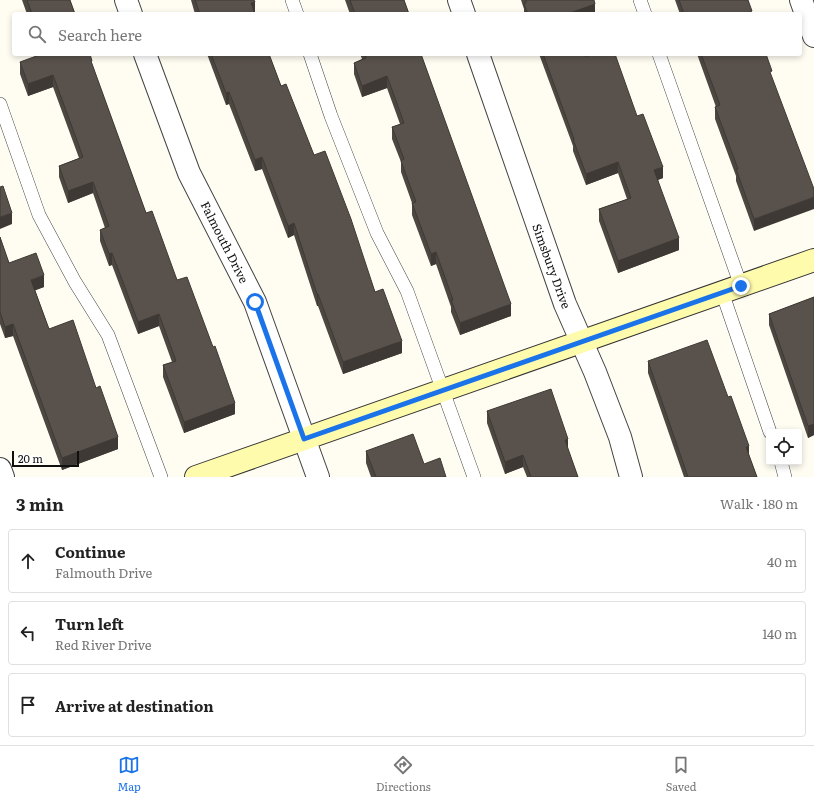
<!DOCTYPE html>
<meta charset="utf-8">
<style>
body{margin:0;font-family:Literata,serif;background:#f6f6f6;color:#222}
.controls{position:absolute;right:12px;bottom:12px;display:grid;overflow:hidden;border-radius:4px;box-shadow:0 2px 6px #0003}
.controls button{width:36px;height:36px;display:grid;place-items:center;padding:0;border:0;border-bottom:1px solid #e0e0e0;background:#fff;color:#222;font:20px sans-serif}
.scale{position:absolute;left:12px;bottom:10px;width:67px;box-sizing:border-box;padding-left:4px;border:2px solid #101010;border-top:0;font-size:11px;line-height:14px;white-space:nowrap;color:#101010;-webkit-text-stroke:3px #fff;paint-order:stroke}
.stop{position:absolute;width:12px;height:12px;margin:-9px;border:3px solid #1a73e8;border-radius:50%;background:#fff}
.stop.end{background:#1a73e8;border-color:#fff;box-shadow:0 1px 4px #0008}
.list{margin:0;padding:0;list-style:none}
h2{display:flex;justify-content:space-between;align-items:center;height:52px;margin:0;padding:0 16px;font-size:17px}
h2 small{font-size:13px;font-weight:400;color:#767676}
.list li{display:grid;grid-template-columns:26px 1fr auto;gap:12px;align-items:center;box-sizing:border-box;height:64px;margin:0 8px 8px;padding:0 8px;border:1px solid #e0e0e0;border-radius:4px}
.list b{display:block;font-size:15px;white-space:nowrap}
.list p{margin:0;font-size:13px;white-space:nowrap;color:#767676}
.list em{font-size:13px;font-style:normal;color:#767676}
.icon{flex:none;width:22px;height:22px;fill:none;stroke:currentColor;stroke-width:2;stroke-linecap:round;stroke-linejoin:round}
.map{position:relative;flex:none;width:814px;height:477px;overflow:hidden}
.search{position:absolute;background:#fff;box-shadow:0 2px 6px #0003;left:12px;right:12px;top:12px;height:44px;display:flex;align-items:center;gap:10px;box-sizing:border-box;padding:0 14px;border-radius:4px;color:#767676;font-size:15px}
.sheet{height:268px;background:#fff}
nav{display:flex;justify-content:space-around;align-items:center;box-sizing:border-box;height:56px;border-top:1px solid #e0e0e0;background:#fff;font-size:11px;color:#767676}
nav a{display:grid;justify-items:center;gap:2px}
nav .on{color:#1a73e8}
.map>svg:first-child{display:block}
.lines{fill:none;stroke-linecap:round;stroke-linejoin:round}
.lane-casing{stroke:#434343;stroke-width:14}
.street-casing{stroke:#434343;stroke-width:24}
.secondary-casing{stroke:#323232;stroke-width:24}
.lane{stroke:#fff;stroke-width:13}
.street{stroke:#fff;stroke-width:22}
.secondary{stroke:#fffbad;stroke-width:22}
.wall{fill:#4d4741}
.shaded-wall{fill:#3e3935}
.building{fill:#59524c;stroke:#3e3935}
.route{stroke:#1a73e8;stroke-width:5}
.labels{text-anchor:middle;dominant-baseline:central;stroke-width:4;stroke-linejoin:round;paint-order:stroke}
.street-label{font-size:12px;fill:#101010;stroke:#fff}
</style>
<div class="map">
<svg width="814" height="477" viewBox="0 0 814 477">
<rect width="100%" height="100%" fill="#fffdf2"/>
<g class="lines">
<g class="lane-casing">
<path id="lane" d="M292 0 297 14
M640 0 645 14
M310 54 331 116 377 233 407 291 474 477
M659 54 741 286
M0 104 39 215 75 282 108 335 161 477
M722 292 770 432
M781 462 785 477"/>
</g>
<g class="street-casing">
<path id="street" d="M126 0 131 14
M459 0 464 14
M801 0 814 36
M145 54 189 173 255 302 318 477
M478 54 565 304 595 372 620 437 631 477
M0 469 3 477"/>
</g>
<g class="secondary-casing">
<path id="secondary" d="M196 477 814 260"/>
</g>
<use href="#lane" class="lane"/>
<use href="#street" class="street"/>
<use href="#secondary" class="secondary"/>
</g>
<path class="wall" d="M22 0H70L75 14H27Z
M191 0H254L255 2V14H195Z
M345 0H404L409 14H350Z
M521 0H594L595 14H524V9Z
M675 0H748L752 14H680Z
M207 54H269L281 86 314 155 402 353 343 374 318 306H317L294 235 288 238 262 169 255 171 229 104 226 105Z
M360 54H421L511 316 460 335 451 312V307L436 264 431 266 412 215V203L401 172V162L392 139V127L400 124 387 88 362 97 354 74V63L362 59Z
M539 54H584L585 57 637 116 663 178 658 180 679 250 618 273 599 221V209L627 199 618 173 586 185 573 151V146Z
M697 54H766L754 231 736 181V176L715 119V107H716Z
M20 62 92 65 146 213 177 280 235 414 184 433 163 377V365L172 362 159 326 138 334 112 265 109 266 100 241V230L105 228 93 193 68 203 59 177V166L79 158 53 87 28 96 20 74Z
M0 237 9 263 44 287 35 290 49 329 96 388 118 449 62 470 13 336 5 338 0 324Z
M814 297V435L808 438 769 325V314Z
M648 361 749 455 757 477H684L648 373Z
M487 411 568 451 578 477H527L523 467 505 474 487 423Z
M366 451 424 464 446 477H371L366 463Z"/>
<path class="shaded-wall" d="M255 2V13L251 3Z
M595 4V14H570V13Z
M53 75V87L28 96V84Z
M387 76V88L362 97V86Z
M229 92V104L226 105V93Z
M262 157V169L255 171V160Z
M618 162V173L586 185V174Z
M663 167V178L654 181V170Z
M93 182V193L68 203V191Z
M814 197V209L754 231V219Z
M12 213V224L0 229V217Z
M294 223V235L288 238V226Z
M679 238V250L618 273V261Z
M436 252V264L431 266V254Z
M112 253V265L109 266V254Z
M44 275V287L31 292V280Z
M317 294H318V306H317Z
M511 304V316L460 335V323Z
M159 314V326L138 334V322Z
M13 324V336L5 338V327Z
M402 341V353L343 374V362Z
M235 403V414L184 433V422Z
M814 424V435L808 438V426Z
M118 437V449L62 470V458Z
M568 439V451L565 440Z
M749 446V458L746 447Z
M523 455V467L505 474V462Z"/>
<path class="building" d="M27 0H70L75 14H32Z
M195 0H254L255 2 251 3 255 14H200Z
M350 0H404L409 14H355Z
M526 0H594L595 4 570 13V14H528L524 4 526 3Z
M679 0H748L752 11 750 12 751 14H684Z
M42 54H90L92 61H91L146 213 152 211 177 280 187 277 213 347 215 346 235 403 184 422 163 365 176 361 159 314 138 322 112 253 109 254 100 230 109 226 93 182 68 191 59 166 83 157 53 75 28 84 20 62Z
M211 54H269L281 86 286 84 314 155 325 151 351 219 375 292 383 289 402 341 343 362 318 294H317L294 223 288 226 262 157 255 160 229 92 226 93Z
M365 54H421L511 304 460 323 451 300H453L436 252 431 254 412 203 416 202 401 161 404 159 392 127 404 123 387 76 362 86 354 63 366 58Z
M543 54H584L585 57 594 54H615L637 116 643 114 663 167 654 170 679 238 618 261 599 209 631 198 618 162 586 174 573 139H574Z
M701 54H766L772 71 770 72 814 189V197L754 219 736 169H738L715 107 720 105Z
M3 186 12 213 0 217V187Z
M0 237 9 263 36 253 44 275 31 280 49 329 73 320 96 388 100 386 118 437 62 458 13 324 5 327 0 312Z
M814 297V424L808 426 769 314Z
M707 340 728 397 731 396 749 446 746 447 757 477H688L648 361Z
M551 389 568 439 565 440 578 477H531L523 455 505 462 487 411Z
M413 434 424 464 440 458 446 477H376L366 451Z"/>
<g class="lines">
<path class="route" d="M255 302 304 439 741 286"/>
</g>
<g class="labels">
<g class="street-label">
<text transform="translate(225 242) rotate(63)">Falmouth Drive</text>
<text transform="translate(552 266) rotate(70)">Simsbury Drive</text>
</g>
</g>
</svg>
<div class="controls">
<button><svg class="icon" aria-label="locate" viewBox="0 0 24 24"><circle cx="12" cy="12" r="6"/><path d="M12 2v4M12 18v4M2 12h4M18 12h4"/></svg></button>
</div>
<div class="scale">20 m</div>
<div class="stop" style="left:255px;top:302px"></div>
<div class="stop end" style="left:741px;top:286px"></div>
<div class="search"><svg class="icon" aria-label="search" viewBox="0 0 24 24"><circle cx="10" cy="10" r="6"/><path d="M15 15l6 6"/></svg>Search here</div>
</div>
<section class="sheet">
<h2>3 min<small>Walk · 180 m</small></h2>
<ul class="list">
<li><svg class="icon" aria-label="ahead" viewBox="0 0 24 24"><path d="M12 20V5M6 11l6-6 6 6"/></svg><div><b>Continue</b><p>Falmouth Drive</p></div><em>40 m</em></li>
<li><svg class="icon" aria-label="left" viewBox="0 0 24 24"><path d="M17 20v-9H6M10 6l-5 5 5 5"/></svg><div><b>Turn left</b><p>Red River Drive</p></div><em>140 m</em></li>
<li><svg class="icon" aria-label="arrive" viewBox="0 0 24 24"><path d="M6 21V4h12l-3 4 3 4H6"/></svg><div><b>Arrive at destination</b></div></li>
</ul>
</section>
<nav>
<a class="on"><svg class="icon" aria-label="map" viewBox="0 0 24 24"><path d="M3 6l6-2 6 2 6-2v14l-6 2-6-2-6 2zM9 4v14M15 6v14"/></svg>Map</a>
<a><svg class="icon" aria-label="directions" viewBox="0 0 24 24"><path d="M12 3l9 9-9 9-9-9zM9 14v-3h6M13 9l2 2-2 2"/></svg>Directions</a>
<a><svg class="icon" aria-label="saved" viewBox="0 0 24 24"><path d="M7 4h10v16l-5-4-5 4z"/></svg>Saved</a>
</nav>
